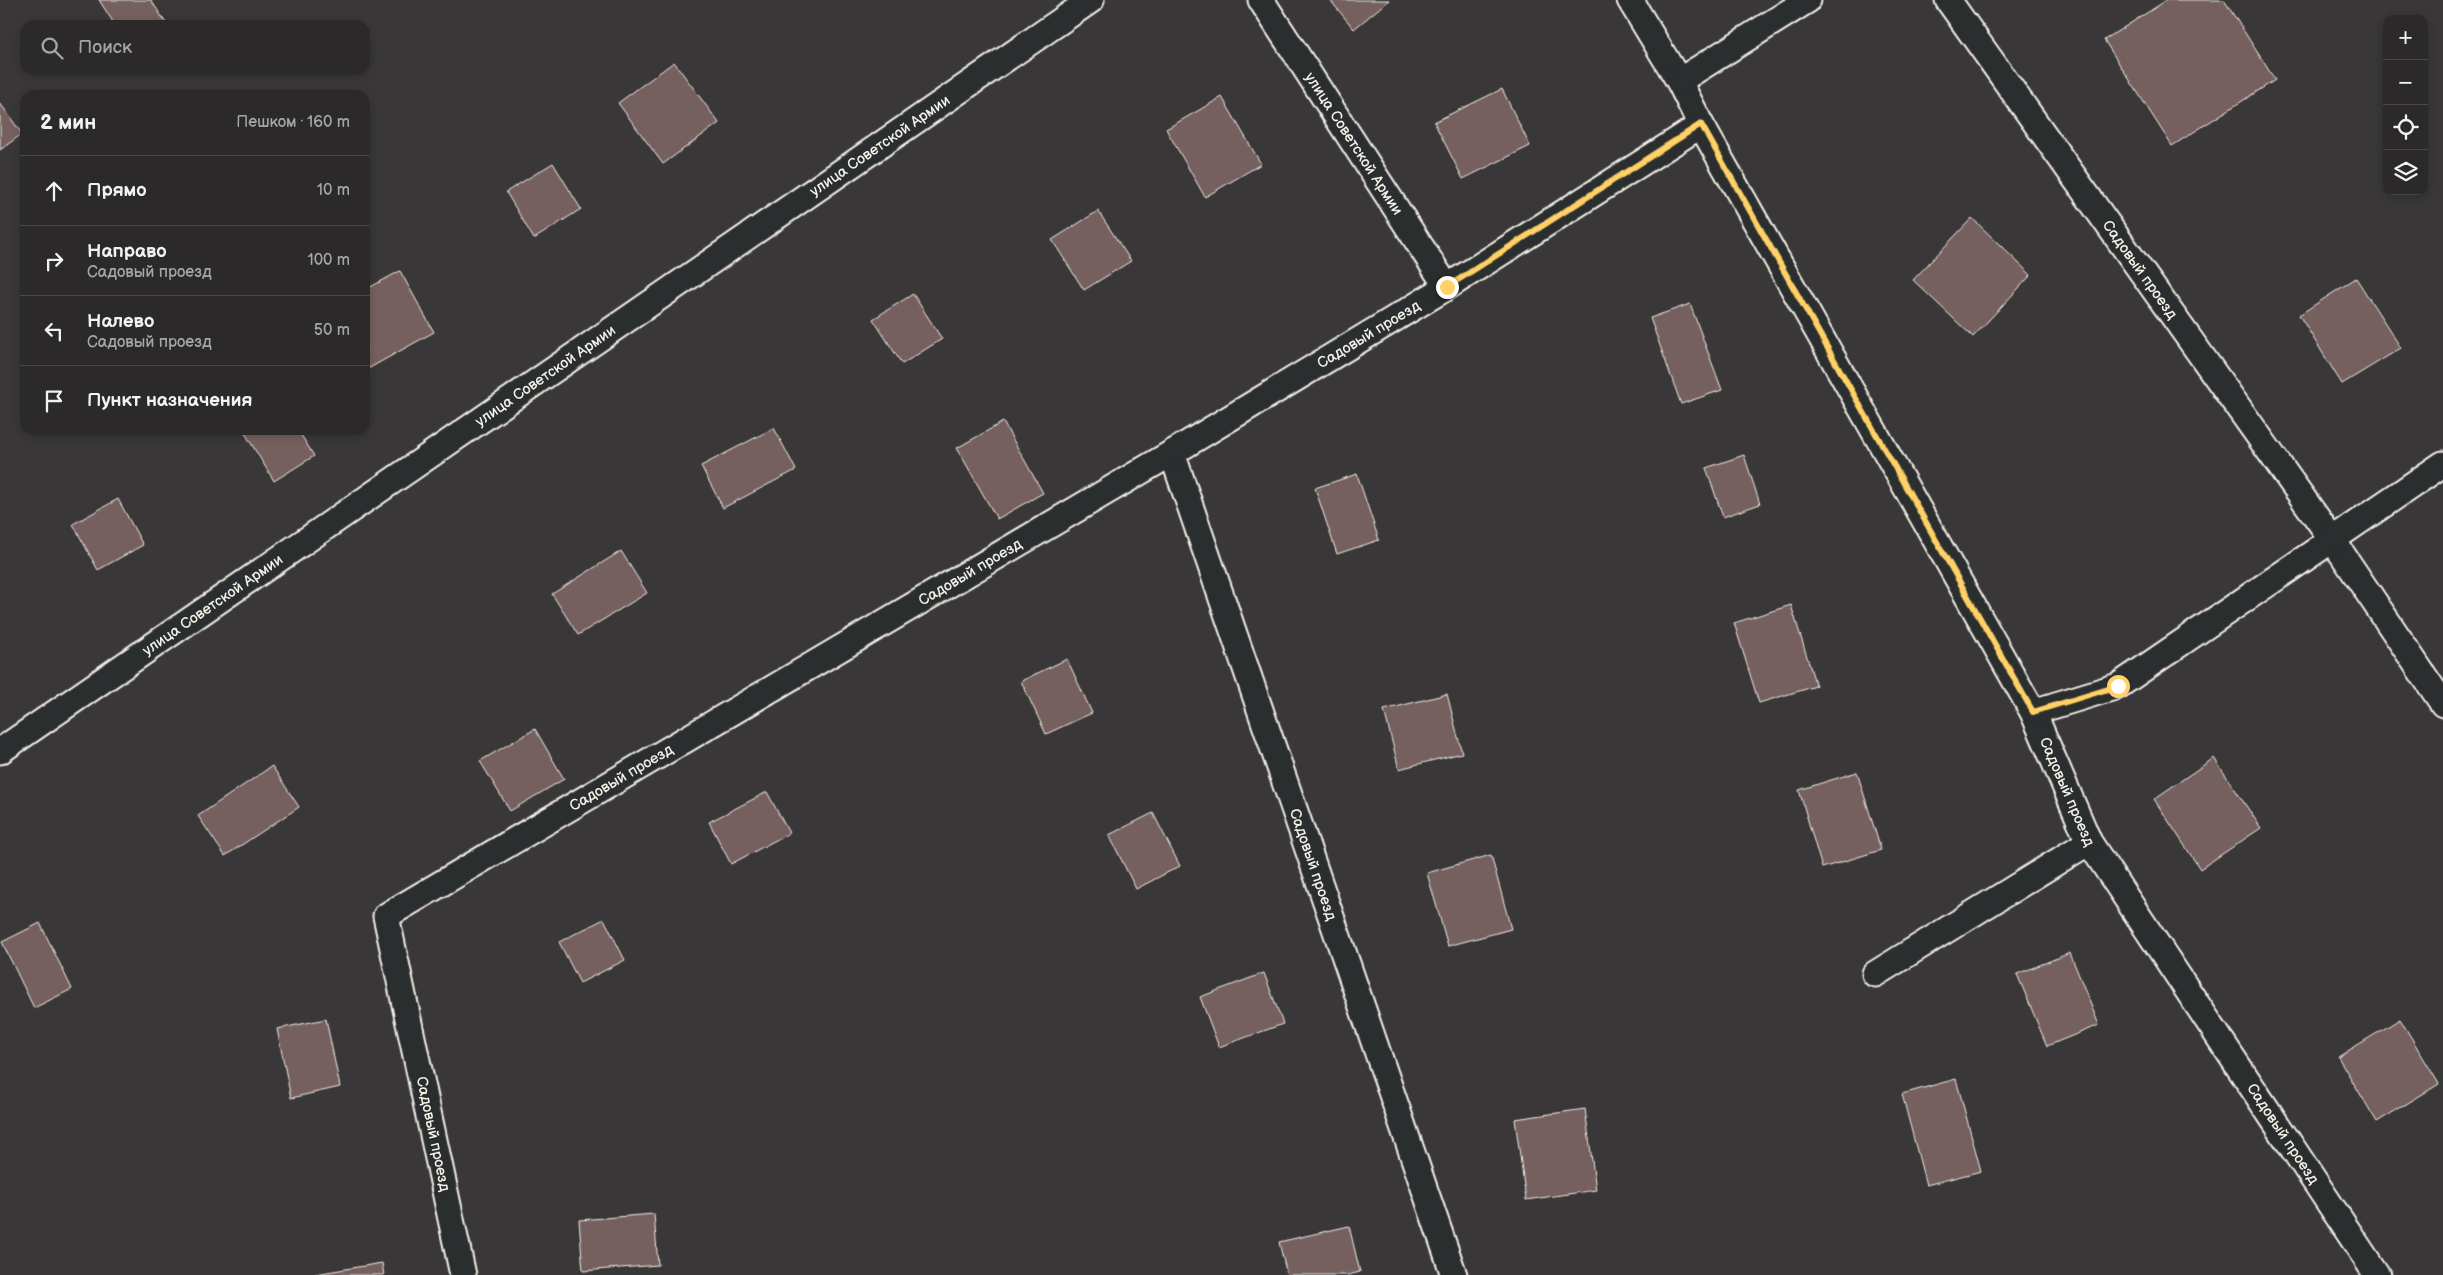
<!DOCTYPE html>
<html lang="ru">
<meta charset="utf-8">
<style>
body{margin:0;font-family:"Balsamiq Sans",sans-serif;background:#373536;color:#f1f3f6}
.controls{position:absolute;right:15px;top:15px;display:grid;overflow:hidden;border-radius:10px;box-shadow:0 2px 8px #0003}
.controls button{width:45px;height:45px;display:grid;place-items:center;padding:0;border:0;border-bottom:1px solid #474547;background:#2b292a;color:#f1f3f6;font:25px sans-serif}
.stop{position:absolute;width:15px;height:15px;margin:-11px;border:4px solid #ffd166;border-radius:50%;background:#fff}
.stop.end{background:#ffd166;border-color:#fff;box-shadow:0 1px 5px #0008}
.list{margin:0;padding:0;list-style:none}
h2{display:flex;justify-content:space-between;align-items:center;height:65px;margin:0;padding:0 20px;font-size:21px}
h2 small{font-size:16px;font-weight:400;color:#a6a6a8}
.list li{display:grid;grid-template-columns:32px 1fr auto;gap:15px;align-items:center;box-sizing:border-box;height:70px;padding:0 20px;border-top:1px solid #474547}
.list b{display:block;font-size:19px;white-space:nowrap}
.list p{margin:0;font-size:16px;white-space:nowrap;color:#a6a6a8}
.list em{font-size:16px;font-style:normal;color:#a6a6a8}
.icon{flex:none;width:28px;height:28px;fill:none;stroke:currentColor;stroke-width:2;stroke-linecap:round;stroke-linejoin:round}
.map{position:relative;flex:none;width:2443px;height:1275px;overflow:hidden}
.search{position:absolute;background:#2b292a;box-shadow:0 2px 8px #0003;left:20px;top:20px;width:350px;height:55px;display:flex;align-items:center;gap:12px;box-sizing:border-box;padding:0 18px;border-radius:15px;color:#a6a6a8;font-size:19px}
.panel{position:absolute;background:#2b292a;box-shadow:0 2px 8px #0003;left:20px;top:90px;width:350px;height:345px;border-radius:15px}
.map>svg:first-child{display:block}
.building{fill:#74605e;stroke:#f4f1e8}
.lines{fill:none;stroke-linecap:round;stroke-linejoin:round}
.service-casing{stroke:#f4f1e8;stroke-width:29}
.service{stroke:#2a2d2e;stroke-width:25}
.route{stroke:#ffd166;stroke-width:6}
.labels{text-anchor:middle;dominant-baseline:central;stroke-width:4;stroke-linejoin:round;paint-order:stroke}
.street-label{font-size:15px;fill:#f4f1e8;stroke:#2a2d2e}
</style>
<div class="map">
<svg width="2443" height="1275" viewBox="0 0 2443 1275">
<rect width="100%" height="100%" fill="#393738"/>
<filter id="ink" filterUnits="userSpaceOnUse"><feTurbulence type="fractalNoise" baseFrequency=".02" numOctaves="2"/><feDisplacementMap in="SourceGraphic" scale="10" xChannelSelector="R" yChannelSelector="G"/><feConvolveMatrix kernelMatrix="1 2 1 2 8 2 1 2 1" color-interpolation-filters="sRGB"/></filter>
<g filter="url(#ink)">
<path class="building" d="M99 0H151L167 25H115Z
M1330 0H1389L1354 29Z
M2167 0H2224L2275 80 2172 146 2104 40Z
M674 62 719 123 663 164 618 103Z
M1502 89 1530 146 1463 179 1434 122Z
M1222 97 1261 164 1205 197 1166 129Z
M0 103 22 134 0 150Z
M553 163 581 209 534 239 506 192Z
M1098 211 1131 261 1084 290 1052 240Z
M1972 218 2031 275 1973 337 1913 280Z
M400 271 434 332 366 370 365 290Z
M2356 278 2401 348 2342 384 2299 315Z
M913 294 942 339 902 364 873 319Z
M1690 304 1722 390 1681 404 1650 318Z
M1003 422 1043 493 997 519 957 448Z
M774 428 796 470 723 508 701 466Z
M243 430H298L314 456 274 481Z
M1744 455 1760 504 1723 517 1706 468Z
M1357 474 1379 540 1337 554 1315 488Z
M118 499 143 545 98 570 73 524Z
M621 551 647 593 578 635 552 594Z
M1791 605 1816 686 1759 703 1734 623Z
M1067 659 1092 713 1046 734 1021 681Z
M1447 694 1462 753 1399 769 1384 710Z
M535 729 564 779 510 811 480 761Z
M2214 758 2261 828 2200 869 2154 799Z
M272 766 299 807 225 856 198 816Z
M1857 772 1881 850 1822 868 1799 790Z
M767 792 789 833 731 864 709 822Z
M1153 813 1180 866 1136 889 1109 835Z
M1491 855 1511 929 1448 946 1427 873Z
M604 919 625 960 580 983 559 942Z
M40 923 72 989 34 1008 2 942Z
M2070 953 2099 1025 2047 1046 2017 974Z
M1264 973 1283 1024 1219 1047 1200 997Z
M326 1019 340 1087 291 1098 277 1029Z
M2400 1019 2439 1084 2377 1122 2338 1057Z
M1956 1079 1981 1171 1926 1185 1902 1094Z
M1585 1109 1596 1190 1526 1200 1515 1119Z
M654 1214 658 1265 583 1271 579 1220Z
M1349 1226 1360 1272 1348 1275H1287L1279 1242Z
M382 1263 384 1275H316L315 1274Z"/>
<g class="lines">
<g class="service-casing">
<g id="service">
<path id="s1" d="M1261 0 1447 287"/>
<path id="s2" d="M1630 0 1679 81 1701 125 2033 712 2089 842 2377 1275"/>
<path id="s3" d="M1948 0 2332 539 2443 704"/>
<path d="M1679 81 1808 0"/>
<path id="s4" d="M1172 453 1454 1275"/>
<path d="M2033 712 2118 686 2443 464"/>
<path id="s5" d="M0 751 1091 0"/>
<path d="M1875 974 2089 842"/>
<path id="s6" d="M463 1275 386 916 1172 453 1447 287 1701 125"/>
</g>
</g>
<use href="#service" class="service"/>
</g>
</g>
<g class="lines" filter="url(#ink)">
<path class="route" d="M1447 287 1701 124 2033 712 2118 686"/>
</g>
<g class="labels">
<g class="street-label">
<text stroke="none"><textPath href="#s1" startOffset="171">улица Советской Армии</textPath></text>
<text stroke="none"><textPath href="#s5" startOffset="1068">улица Советской Армии</textPath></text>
<text stroke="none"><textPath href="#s3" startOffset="331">Садовый проезд</textPath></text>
<text stroke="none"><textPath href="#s6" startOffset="1509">Садовый проезд</textPath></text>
<text stroke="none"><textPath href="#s5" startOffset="662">улица Советской Армии</textPath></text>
<text stroke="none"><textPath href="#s6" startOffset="1045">Садовый проезд</textPath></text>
<text stroke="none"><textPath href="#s5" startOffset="258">улица Советской Армии</textPath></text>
<text stroke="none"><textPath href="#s6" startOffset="640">Садовый проезд</textPath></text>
<text stroke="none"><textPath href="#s2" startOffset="905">Садовый проезд</textPath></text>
<text stroke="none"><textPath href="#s4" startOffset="435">Садовый проезд</textPath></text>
<text transform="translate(433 1134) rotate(78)">Садовый проезд</text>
<text stroke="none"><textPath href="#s2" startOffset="1310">Садовый проезд</textPath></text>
</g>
</g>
</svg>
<div class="controls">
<button>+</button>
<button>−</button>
<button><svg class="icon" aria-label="locate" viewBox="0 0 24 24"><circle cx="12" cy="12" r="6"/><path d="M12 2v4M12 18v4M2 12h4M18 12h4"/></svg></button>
<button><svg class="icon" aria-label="layers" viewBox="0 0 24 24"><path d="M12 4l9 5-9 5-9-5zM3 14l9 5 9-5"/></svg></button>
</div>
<div class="stop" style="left:2118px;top:686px"></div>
<div class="stop end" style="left:1447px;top:287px"></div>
<div class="search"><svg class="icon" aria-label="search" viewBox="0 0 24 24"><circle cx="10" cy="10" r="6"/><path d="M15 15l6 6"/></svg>Поиск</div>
<section class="panel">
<h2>2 мин<small>Пешком · 160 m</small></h2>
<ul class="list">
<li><svg class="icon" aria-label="ahead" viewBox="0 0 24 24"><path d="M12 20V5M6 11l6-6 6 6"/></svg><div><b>Прямо</b></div><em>10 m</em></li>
<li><svg class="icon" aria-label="right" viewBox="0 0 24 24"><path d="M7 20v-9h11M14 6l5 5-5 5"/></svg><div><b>Направо</b><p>Садовый проезд</p></div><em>100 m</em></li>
<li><svg class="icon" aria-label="left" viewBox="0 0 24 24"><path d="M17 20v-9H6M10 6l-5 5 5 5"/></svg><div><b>Налево</b><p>Садовый проезд</p></div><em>50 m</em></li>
<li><svg class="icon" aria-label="arrive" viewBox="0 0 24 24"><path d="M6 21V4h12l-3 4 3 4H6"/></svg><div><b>Пункт назначения</b></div></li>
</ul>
</section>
</div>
